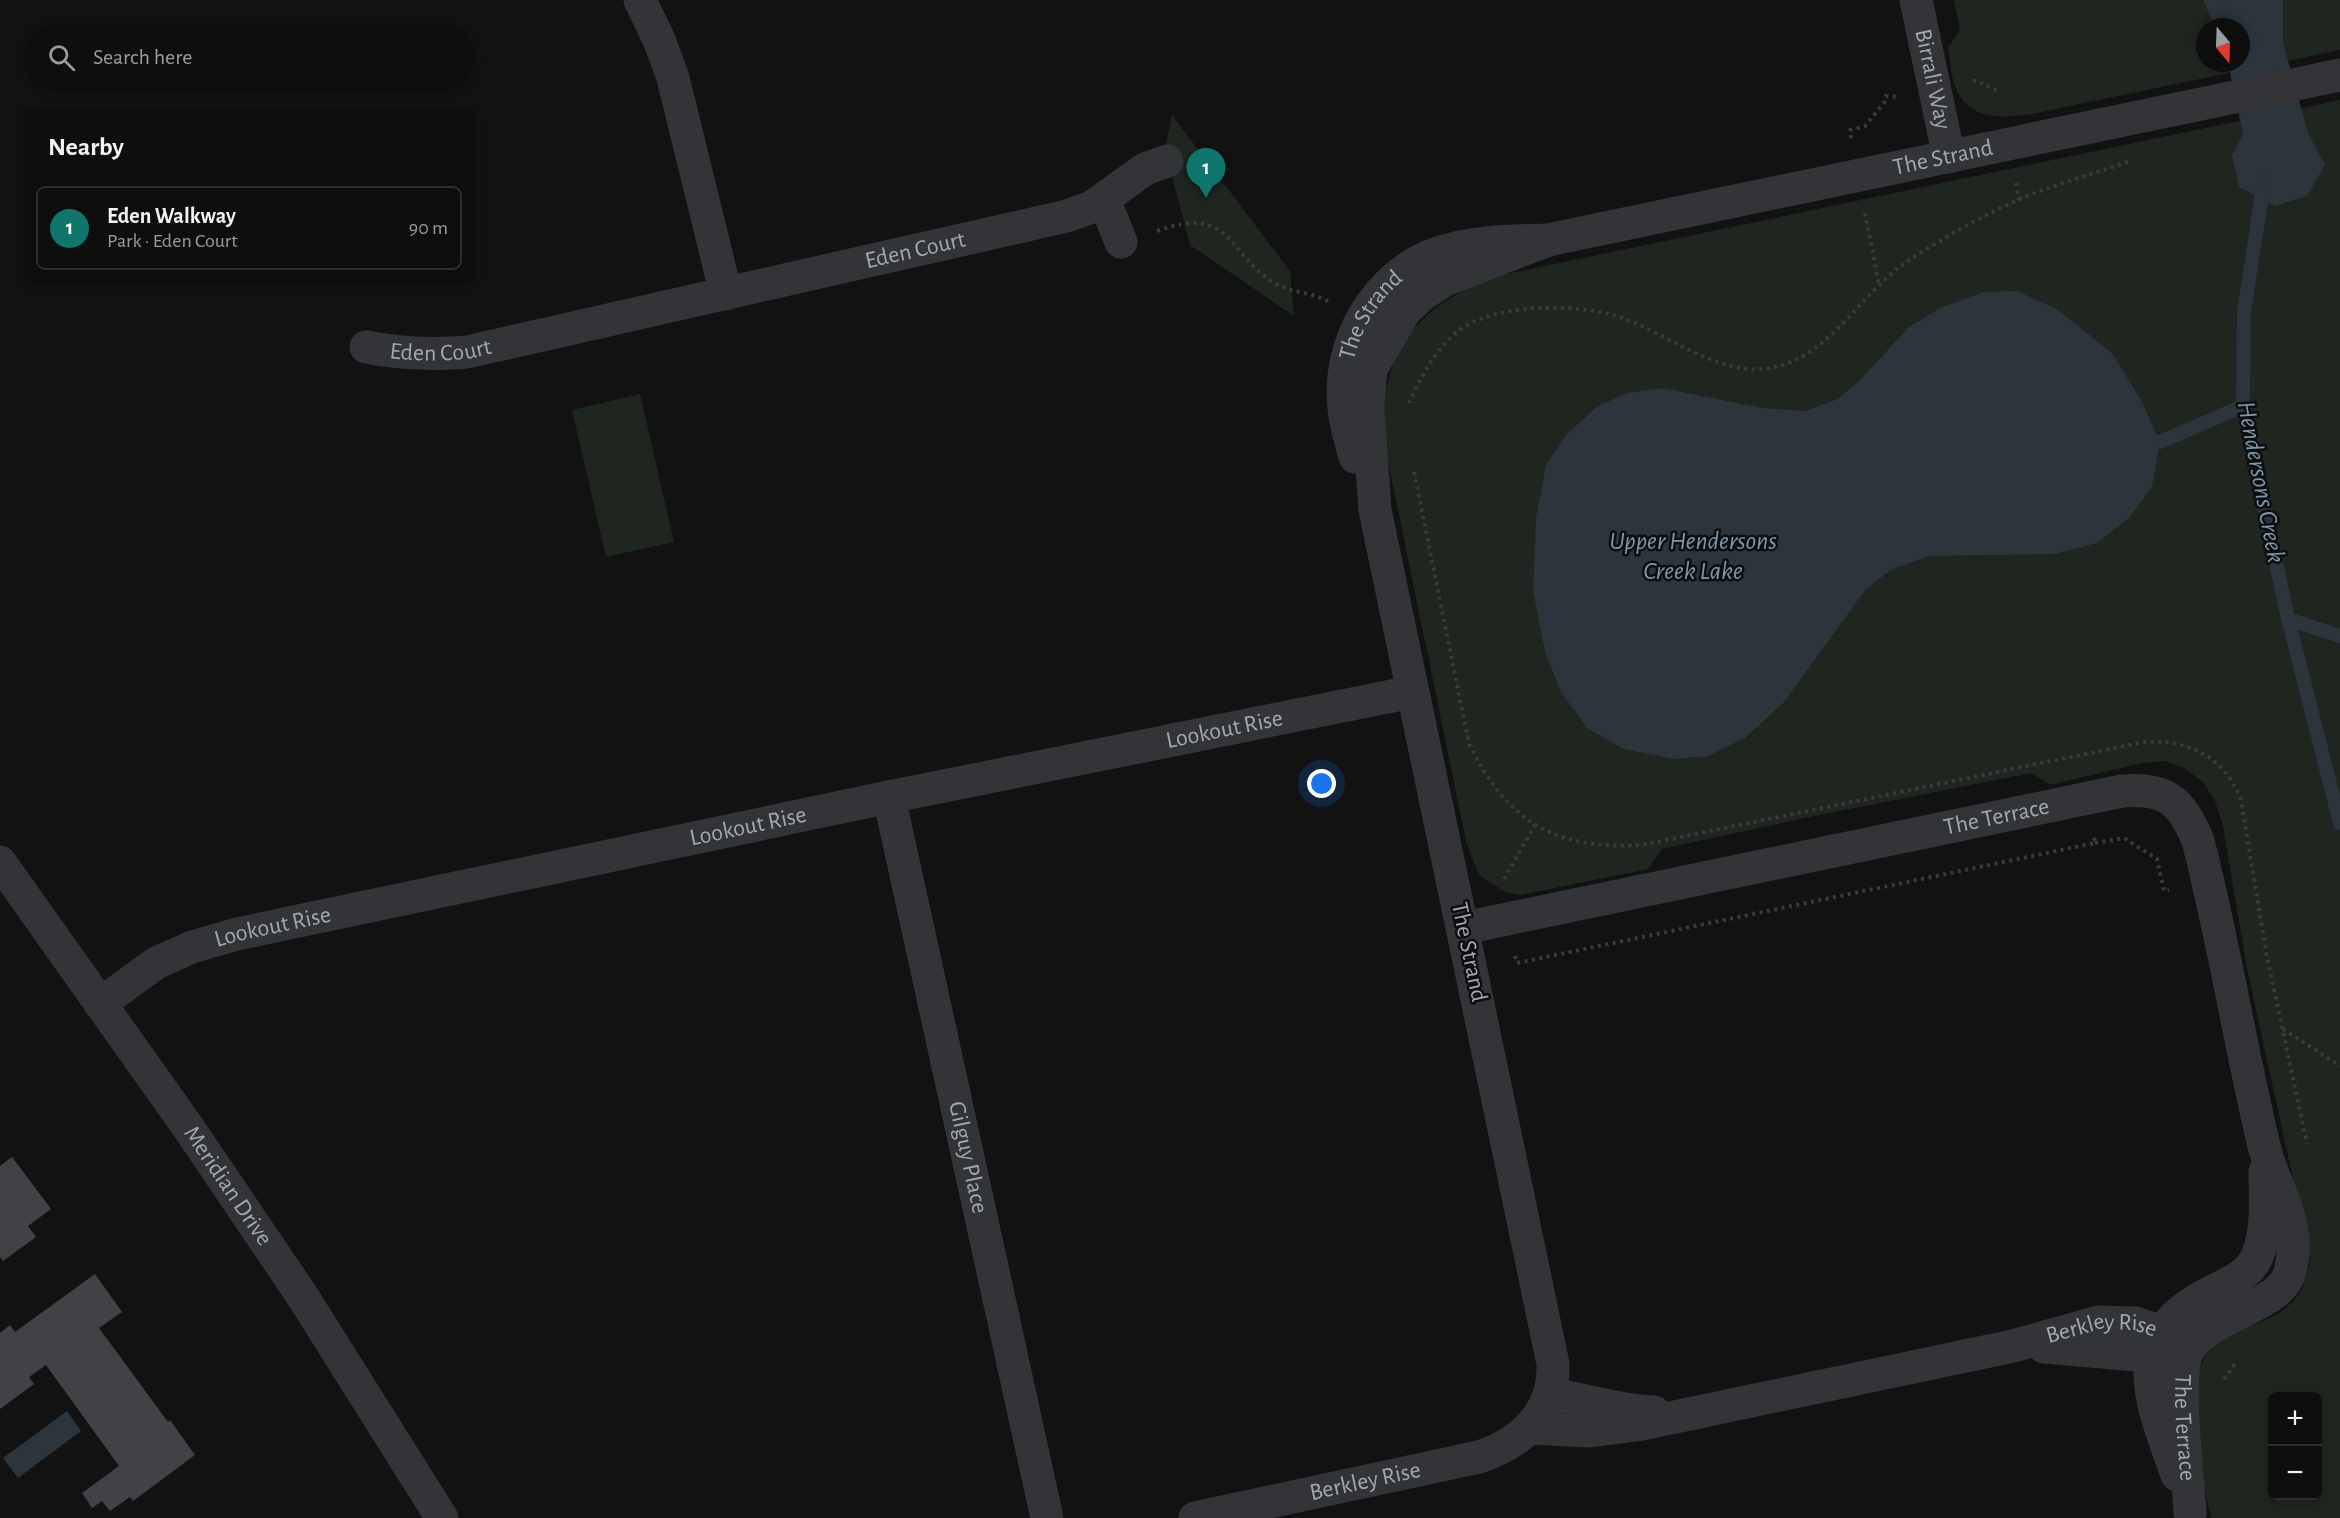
<!DOCTYPE html>
<meta charset="utf-8">
<style>
body{margin:0;font-family:"Alegreya Sans",sans-serif;background:#1c1c1c;color:#f1f3f6}
.controls{position:absolute;right:18px;bottom:18px;display:grid;overflow:hidden;border-radius:9px;box-shadow:0 3px 9px #0003}
.controls button{width:54px;height:54px;display:grid;place-items:center;padding:0;border:0;border-bottom:2px solid #2e2e2e;background:#0e0e0e;color:#f1f3f6;font:30px sans-serif}
.compass{position:absolute;left:2196px;top:18px;width:54px;height:54px;border-radius:50%;background:#0e0e0e;box-shadow:0 3px 9px #0003;rotate:161deg}
.you{position:absolute;left:1322px;top:784px;width:21px;height:21px;margin:-15px;border:4px solid #fff;border-radius:50%;background:#1a73e8;box-shadow:0 0 0 9px #1a73e833}
.badge{display:grid;place-items:center;width:39px;height:39px;border-radius:50%;background:#0f766e;color:#fff;font-size:20px;font-weight:700}
.pin{position:absolute;translate:-50% -50px;filter:drop-shadow(0 2px 3px #0008)}
.pin::after{content:'';position:absolute;top:32px;width:21px;height:18px;background:inherit;clip-path:polygon(0 0,100% 0,50% 100%)}
.list{margin:0;padding:0;list-style:none}
h2{display:flex;justify-content:space-between;align-items:center;height:78px;margin:0;padding:0 24px;font-size:26px}
h2 small{font-size:20px;font-weight:400;color:#9b9c9e}
.list li{display:grid;grid-template-columns:39px 1fr auto;gap:18px;align-items:center;box-sizing:border-box;height:84px;margin:0 12px 12px;padding:0 12px;border:2px solid #2e2e2e;border-radius:9px}
.list b{display:block;font-size:22px;white-space:nowrap}
.list p{margin:0;font-size:20px;white-space:nowrap;color:#9b9c9e}
.list em{font-size:20px;font-style:normal;color:#9b9c9e}
.icon{flex:none;width:33px;height:33px;fill:none;stroke:currentColor;stroke-width:2;stroke-linecap:round;stroke-linejoin:round}
.map{position:relative;flex:none;width:2340px;height:1518px;overflow:hidden}
.search{position:absolute;background:#0e0e0e;box-shadow:0 3px 9px #0003;left:24px;top:24px;width:450px;height:66px;display:flex;align-items:center;gap:15px;box-sizing:border-box;padding:0 21px;border-radius:33px;color:#9b9c9e;font-size:22px}
.panel{position:absolute;background:#0e0e0e;box-shadow:0 3px 9px #0003;left:24px;top:108px;width:450px;height:174px;border-radius:9px}
.map>svg:first-child{display:block}
.green{fill:#1e261f;fill-rule:evenodd}
.water{fill:#2b353b}
.lines{fill:none;stroke-linecap:round;stroke-linejoin:round}
.stream{stroke:#2b353b;stroke-width:14}
.building{fill:#414246}
.path{stroke:#393b3f;stroke-width:4;stroke-dasharray:3 4.5;stroke-linecap:butt}
.street{stroke:#333438;stroke-width:33}
.labels{text-anchor:middle;dominant-baseline:central;stroke-width:5;stroke-linejoin:round;paint-order:stroke}
.street-label{font-size:24px;fill:#a3a9b3;stroke:#0d0d0e}
.water-label{font-size:26px;font-style:italic;fill:#7b98ae;stroke:#0d0d0e}
</style>
<div class="map">
<svg width="2340" height="1518" viewBox="0 0 2340 1518">
<rect width="100%" height="100%" fill="#121213"/>
<path class="green" d="M1954 0H2340V50L2060 108C2027 115 1973 130 1956 89 1951 77 1950 61 1948 48L1960 30ZM2205 27H2241V63H2205Z
M2340 100V1518H2211C2202 1474 2183 1400 2204 1359 2228 1313 2304 1337 2310 1256L2247 969 2223 826 2215 801 2203 782 2184 768 2165 761 2142 763 2050 785 2032 773 1814 816 1662 849 1648 869 1520 895 1505 892 1479 875 1466 841 1388 461C1374 365 1403 314 1492 277ZM2272 1396H2318V1496H2272Z
M1172 115 1290 271 1294 316 1190 245 1165 150Z
M640 394 674 542 606 557 572 410Z"/>
<path class="water" d="M2203 0H2283V43L2308 133 2325 165 2307 196 2275 206 2239 187 2232 155 2243 134 2228 63H2241V27H2215Z
M2017 291 2057 309 2112 353 2141 400 2160 442 2152 487 2129 518 2097 543 2055 554 1929 556 1892 569 1866 589 1784 702 1745 738 1708 756 1674 759 1624 749 1588 729 1561 692 1545 652 1533 591 1536 518 1546 465 1567 434 1598 406 1627 393 1661 388 1763 408 1805 411 1838 399 1860 380 1908 328 1940 308 1984 292Z
M67 1411 81 1431 18 1478 3 1458Z"/>
<g class="lines">
<path class="stream" d="M2264 181 2244 312 2243 406 2288 619 2340 823
M2160 442 2243 406
M2288 619 2340 636"/>
</g>
<path class="building" d="M12 1157 51 1209 28 1226 36 1237 3 1261 0 1257V1166Z
M95 1274 122 1312 99 1328 168 1422 170 1420 195 1455 133 1501 130 1497 110 1511 102 1501 92 1508 82 1493 119 1466 46 1365 29 1377 34 1384 0 1409V1333L10 1325 15 1332Z"/>
<g class="lines">
<path class="path" d="M1973 81H1977L2000 92
M1851 138 1850 130 1865 126 1884 103 1886 96 1898 97
M2016 183 2019 200
M1865 213 1879 285
M1157 231C1232 203 1228 256 1276 284 1292 293 1313 292 1329 302
M1409 403C1421 376 1439 343 1464 327 1504 302 1586 303 1628 320 1669 336 1717 373 1762 369 1830 363 1858 292 1911 259 1945 237 1982 216 2018 200 2054 184 2093 174 2130 161
M1414 472 1469 744C1508 822 1554 850 1642 845L2144 742C2188 739 2225 757 2241 800L2267 957 2307 1144
M2095 843 2124 838 2157 859 2164 891 2169 890
M1504 879 1535 825
M1515 956 1517 963 2095 843 2094 836
M2283 1029 2340 1066
M2224 1379 2237 1361"/>
<g class="street">
<path d="M640 0 660 42 673 78 726 294"/>
<path id="s1" d="M1916 0 1949 157"/>
<path d="M1104 200 1121 242"/>
<path id="s2" d="M366 347C401 354 432 355 467 352L1067 216 1092 207 1145 169 1167 161"/>
<path id="s3" d="M1355 457C1351 441 1345 424 1344 408 1337 344 1374 277 1435 254 1471 241 1510 241 1548 240L2340 75"/>
<path id="s4" d="M889 797 1047 1518"/>
<path id="s5" d="M0 862 190 1130 303 1297 442 1518"/>
<path id="s6" d="M1464 928 2122 791C2166 787 2182 801 2198 841 2224 942 2240 1045 2264 1146 2275 1191 2303 1222 2290 1272 2280 1310 2195 1317 2185 1359 2177 1397 2188 1471 2190 1513"/>
<path id="s7" d="M100 1004 156 963 192 947 237 934 889 797 1412 692"/>
<path d="M2044 1347 2172 1358"/>
<path d="M1550 1394C1585 1399 1619 1411 1654 1412"/>
<path id="s8" d="M1529 1428 1589 1431 1637 1425 2013 1346 2099 1322 2135 1323 2162 1332 2185 1357"/>
<path d="M2177 1475C2149 1396 2121 1336 2213 1291 2231 1282 2251 1274 2258 1254 2268 1228 2265 1199 2265 1172"/>
<path id="s9" d="M1195 1518 1479 1457C1522 1443 1555 1412 1553 1364L1375 510 1368 409 1371 369 1405 311 1423 294 1445 280 1548 240"/>
</g>
</g>
<g class="labels">
<g class="street-label">
<text stroke="none"><textPath href="#s1" startOffset="81">Birrali Way</textPath></text>
<text stroke="none"><textPath href="#s3" startOffset="760">The Strand</textPath></text>
<text stroke="none"><textPath href="#s2" startOffset="561">Eden Court</textPath></text>
<text stroke="none"><textPath href="#s3" startOffset="150">The Strand</textPath></text>
<text stroke="none"><textPath href="#s2" startOffset="75">Eden Court</textPath></text>
<text stroke="none"><textPath href="#s7" startOffset="1164">Lookout Rise</textPath></text>
<text stroke="none"><textPath href="#s6" startOffset="544">The Terrace</textPath></text>
<text stroke="none"><textPath href="#s7" startOffset="678">Lookout Rise</textPath></text>
<text stroke="none"><textPath href="#s7" startOffset="192">Lookout Rise</textPath></text>
<text transform="translate(1469 952) rotate(78)">The Strand</text>
<text stroke="none"><textPath href="#s4" startOffset="369">Gilguy Place</textPath></text>
<text stroke="none"><textPath href="#s5" startOffset="396">Meridian Drive</textPath></text>
<text stroke="none"><textPath href="#s8" startOffset="584">Berkley Rise</textPath></text>
<text stroke="none"><textPath href="#s6" startOffset="1425">The Terrace</textPath></text>
<text stroke="none"><textPath href="#s9" startOffset="174">Berkley Rise</textPath></text>
</g>
<g class="water-label">
<text transform="translate(2261 482) rotate(79)">Hendersons Creek</text>
<text x="1693" y="541">Upper Hendersons<tspan x="1693" dy="30">Creek Lake</tspan></text>
</g>
</g>
</svg>
<div class="controls">
<button>+</button>
<button>−</button>
</div>
<svg class="compass" viewBox="-18 -18 36 36"><path d="M0-13l5 13h-10z" fill="#e53935"/><path d="M0 13l5-13h-10z" fill="#9b9c9e"/></svg>
<div class="you"></div>
<div class="pin badge" style="left:1206px;top:198px">1</div>
<div class="search"><svg class="icon" aria-label="search" viewBox="0 0 24 24"><circle cx="10" cy="10" r="6"/><path d="M15 15l6 6"/></svg>Search here</div>
<section class="panel">
<h2>Nearby<small></small></h2>
<ul class="list">
<li><span class="badge">1</span><div><b>Eden Walkway</b><p>Park · Eden Court</p></div><em>90 m</em></li>
</ul>
</section>
</div>
